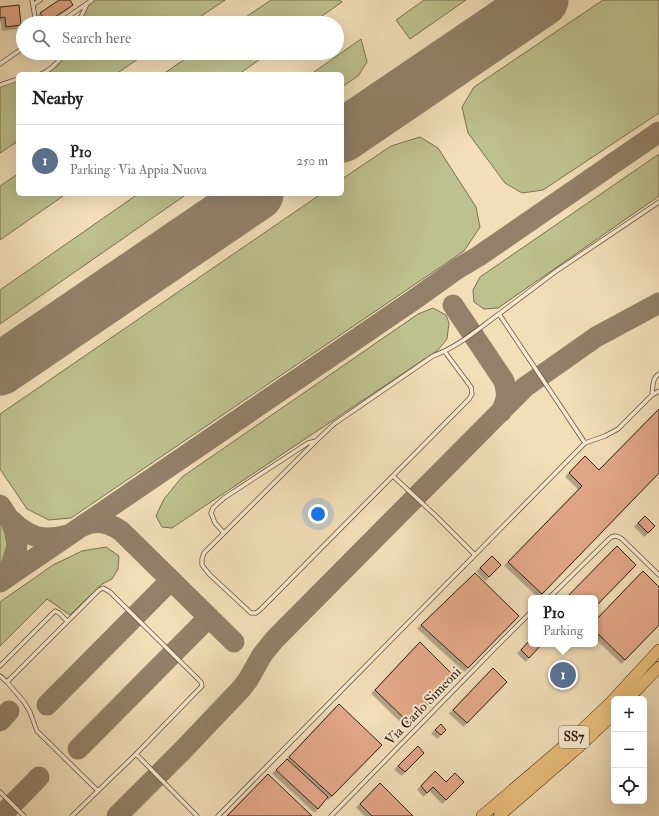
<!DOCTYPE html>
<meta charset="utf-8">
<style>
body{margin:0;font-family:"IM FELL Double Pica",serif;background:#f2f2f2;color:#222}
.controls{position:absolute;right:12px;bottom:12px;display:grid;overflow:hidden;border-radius:6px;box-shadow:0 4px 16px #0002}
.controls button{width:36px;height:36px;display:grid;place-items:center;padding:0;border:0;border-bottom:1px solid #e0e0e0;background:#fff;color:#222;font:20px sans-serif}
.you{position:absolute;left:318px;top:514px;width:14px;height:14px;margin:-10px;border:3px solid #fff;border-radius:50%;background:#1a73e8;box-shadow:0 0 0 6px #1a73e833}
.badge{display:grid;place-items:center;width:26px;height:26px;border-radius:50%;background:#8f2418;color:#fff;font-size:13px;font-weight:700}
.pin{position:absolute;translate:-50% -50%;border:2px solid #fff;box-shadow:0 1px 4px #0006}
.popup{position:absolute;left:528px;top:595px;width:70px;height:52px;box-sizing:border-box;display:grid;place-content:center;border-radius:6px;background:#fff;filter:drop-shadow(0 1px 3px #0005);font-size:13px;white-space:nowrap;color:#767676}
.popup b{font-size:15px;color:#222}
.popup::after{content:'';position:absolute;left:50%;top:100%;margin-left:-8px;border:8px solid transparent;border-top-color:#fff}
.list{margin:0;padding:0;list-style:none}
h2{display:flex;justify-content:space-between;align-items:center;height:52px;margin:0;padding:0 16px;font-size:17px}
h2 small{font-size:13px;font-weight:400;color:#767676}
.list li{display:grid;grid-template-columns:26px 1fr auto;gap:12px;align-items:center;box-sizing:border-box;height:72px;padding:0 16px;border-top:1px solid #e0e0e0}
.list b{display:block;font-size:15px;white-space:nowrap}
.list p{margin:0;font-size:13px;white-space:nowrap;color:#767676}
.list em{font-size:13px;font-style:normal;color:#767676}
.icon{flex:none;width:22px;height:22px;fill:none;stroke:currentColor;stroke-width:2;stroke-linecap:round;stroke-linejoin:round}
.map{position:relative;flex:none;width:659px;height:816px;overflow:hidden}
.search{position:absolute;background:#fff;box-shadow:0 4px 16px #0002;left:16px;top:16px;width:328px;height:44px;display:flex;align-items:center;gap:10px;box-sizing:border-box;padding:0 14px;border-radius:22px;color:#767676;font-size:15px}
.panel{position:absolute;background:#fff;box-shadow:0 4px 16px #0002;left:16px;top:72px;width:328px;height:124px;border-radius:6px}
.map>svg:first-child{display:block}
.green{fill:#bdc18d;stroke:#787152}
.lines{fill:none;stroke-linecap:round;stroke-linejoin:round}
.taxiway{stroke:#928068;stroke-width:21}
.runway{stroke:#928068;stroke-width:53}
.building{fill:#e3a888;stroke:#332118;filter:url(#shadow)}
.lane-casing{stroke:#635040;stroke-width:5}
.primary-casing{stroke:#332118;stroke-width:12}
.lane{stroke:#f7ead0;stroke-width:3.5}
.primary{stroke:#e9bf7c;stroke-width:11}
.labels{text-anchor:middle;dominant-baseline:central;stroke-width:4;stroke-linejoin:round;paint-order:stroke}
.shield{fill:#f7ead0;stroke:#6e5d4f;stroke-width:1}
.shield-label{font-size:13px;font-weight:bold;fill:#332118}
.street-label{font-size:14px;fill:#332118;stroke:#f7ead0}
</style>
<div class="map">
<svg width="659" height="816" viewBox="0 0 659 816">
<defs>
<filter id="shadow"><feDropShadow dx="-3.5" dy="3.5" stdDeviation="0" flood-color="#0004"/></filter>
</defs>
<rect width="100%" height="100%" fill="#f2deb7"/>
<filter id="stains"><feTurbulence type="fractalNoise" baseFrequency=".005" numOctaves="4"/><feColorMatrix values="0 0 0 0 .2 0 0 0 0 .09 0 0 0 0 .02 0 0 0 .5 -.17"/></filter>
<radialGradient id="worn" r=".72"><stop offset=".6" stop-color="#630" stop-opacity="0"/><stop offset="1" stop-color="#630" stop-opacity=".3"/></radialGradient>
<path class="green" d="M92 0H225L191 23H78L88 3Z
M271 0H339L342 2 312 23H237Z
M424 0H466L410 39 396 20Z
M603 0H659V113L543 190 522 193 505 183 468 133 462 107 474 87Z
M361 39 367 62 358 76 342 87V74H311Z
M64 53H147L116 74H41L45 73Z
M194 53H269L239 74H163Z
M18 79V141L0 153V85Z
M420 137 438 148 476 207 480 227 464 251 71 518 49 520 27 509 0 469V414L321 194H342V179L391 146Z
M659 154V196L498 308 484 309 474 302 473 290 480 277Z
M18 174V194H66L0 240V186Z
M138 194H187L0 324V290Z
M433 308 446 315 449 323 447 339 438 350 172 528 162 527 156 516 164 499 182 477 418 314Z
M0 518 3 522 7 545 1 565 0 566Z
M106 547 119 556 118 569 112 579 102 584 70 615 47 599 0 646V602L53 565 82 551Z"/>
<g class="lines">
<path class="taxiway" d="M453 305 504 381C508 395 507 399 501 412
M0 505C14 525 24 540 11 565 9 570 7 574 3 578
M11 520C28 537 43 542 67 535
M83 526C97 519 109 523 121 531L234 642
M0 582 415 299 457 269 479 256 659 132
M47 705 171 580
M0 721 9 711
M78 749 209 617
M1 816 39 777
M117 816 183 750 241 689 248 680 262 655 275 639 525 387 596 337 659 303"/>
<path class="runway" d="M342 136 542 0
M0 369 257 194"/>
</g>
<path class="building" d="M59 0H70L73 5 47 22 40 13Z
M19 5 21 25 6 27 5 17 0 18V7Z
M659 409V473L542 594 508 562 582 486 569 473 585 456 599 470Z
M645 516 655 526 648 533 638 523Z
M617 546 636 565 595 607V598H566Z
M492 556 501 565 489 577 480 568Z
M643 571 659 587V625L625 660 595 631V621Z
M475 573 519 616 468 668 421 625Z
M531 639V644H542L529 658 521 650Z
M420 642 455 677 409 723 375 690Z
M493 668 507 682 467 723 453 710Z
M339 704 382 745 332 796 289 757Z
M441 724 446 730 441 735 435 730Z
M418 746 424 753 405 772 398 766Z
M287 759 328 797 318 809 276 770Z
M435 771 446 782 455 773 464 782 446 800 433 787 427 793 421 786Z
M268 774 312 816H227Z
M380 783 413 816H372L360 804Z"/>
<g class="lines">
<g class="lane-casing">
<path id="lane" d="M32 0 36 23
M33 5 40 0
M59 23 92 0
M78 23 87 4
M0 64 23 48
M41 74C48 72 61 60 64 53
M0 85 18 79
M652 395C653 387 652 378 659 374
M316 441 204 553 202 559V565L209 574 251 613H256L261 609 469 399 472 394 471 387 445 352
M585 443 499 314 555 272 659 202
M393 476 437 517 475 555
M224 533 215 523 211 513 213 508 224 498 308 443 316 441 334 424 433 356C458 347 478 329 499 314
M549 598 609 539C613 535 617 535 622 539L659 575
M0 666 55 611 59 613 67 621
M0 676 7 682 99 590 103 588 110 592 201 682 202 686 136 754 72 816
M7 682 24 702 30 712 37 731 98 791
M136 754 197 816
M0 792 24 816
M218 816 585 443 605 436 618 429 652 395 659 391
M331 816 496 647 531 612"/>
</g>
<g class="primary-casing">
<path id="primary" d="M628 699 659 667
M482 816 572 739 611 702 659 650
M499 816 580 746 614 714"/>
</g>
<use href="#lane" class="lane"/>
<use href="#primary" class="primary"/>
</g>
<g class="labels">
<rect class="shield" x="559" y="726" width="30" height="22" rx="3"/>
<g class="shield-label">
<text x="574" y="737">SS7</text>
</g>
<g class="street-label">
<text transform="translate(423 706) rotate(-46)">Via Carlo Simeoni</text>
</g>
</g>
<rect width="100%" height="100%" filter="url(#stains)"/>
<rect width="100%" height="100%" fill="url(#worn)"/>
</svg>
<div class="controls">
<button>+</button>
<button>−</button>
<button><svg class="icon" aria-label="locate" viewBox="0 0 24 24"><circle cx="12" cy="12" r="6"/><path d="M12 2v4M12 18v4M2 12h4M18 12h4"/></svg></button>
</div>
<div class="you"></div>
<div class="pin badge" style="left:563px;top:675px;background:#5c6f8a">1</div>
<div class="popup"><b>P10</b>Parking</div>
<div class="search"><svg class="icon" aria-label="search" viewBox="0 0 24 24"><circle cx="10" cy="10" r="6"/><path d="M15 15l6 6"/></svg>Search here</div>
<section class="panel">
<h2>Nearby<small></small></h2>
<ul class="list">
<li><span class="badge" style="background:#5c6f8a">1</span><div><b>P10</b><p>Parking · Via Appia Nuova</p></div><em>250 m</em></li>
</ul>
</section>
</div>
